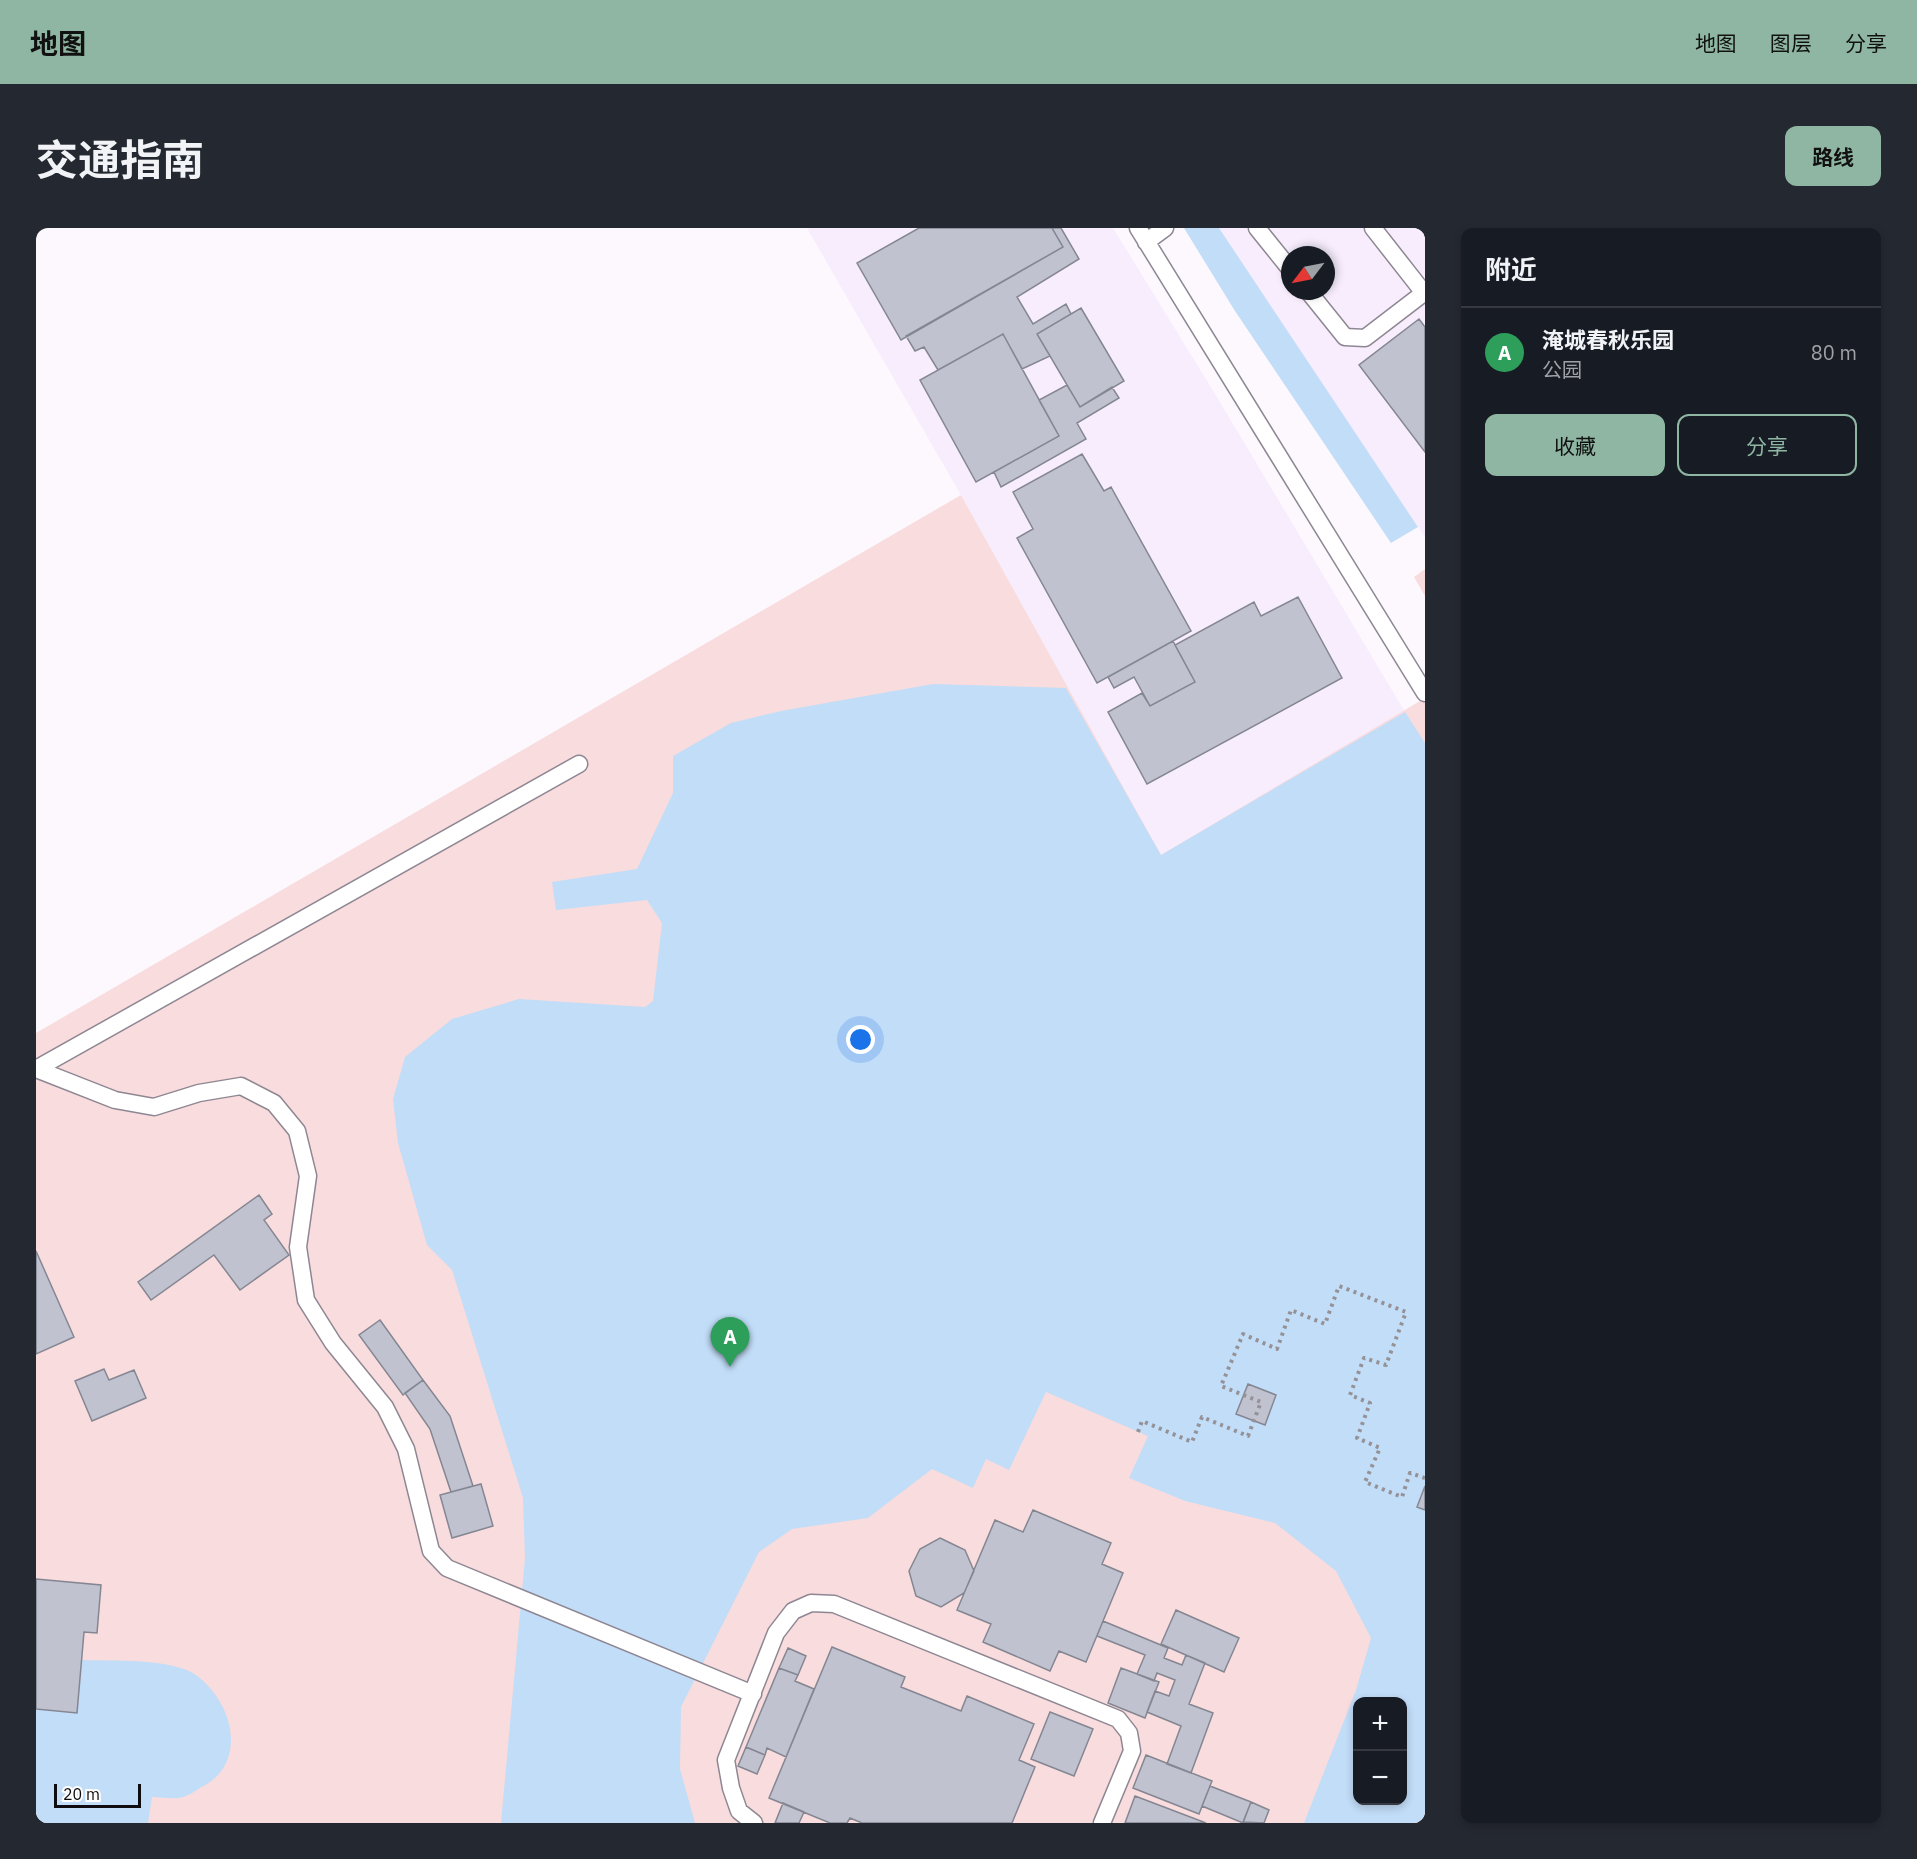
<!DOCTYPE html>
<html lang="zh">
<meta charset="utf-8">
<style>
body{margin:0;font-family:"IBM Plex Sans","Noto Sans SC",sans-serif;background:#242831;color:#f1f3f6}
.controls{position:absolute;right:18px;bottom:18px;display:grid;overflow:hidden;border-radius:12px;box-shadow:0 3px 9px #0003}
.controls button{width:54px;height:54px;display:grid;place-items:center;padding:0;border:0;border-bottom:2px solid #363941;background:#171b24;color:#f1f3f6;font:30px sans-serif}
.compass{position:absolute;left:1245px;top:18px;width:54px;height:54px;border-radius:50%;background:#171b24;box-shadow:0 3px 9px #0003;rotate:238deg}
.scale{position:absolute;left:18px;bottom:15px;width:87px;box-sizing:border-box;padding-left:6px;border:3px solid #0e0c10;border-top:0;font-size:16px;line-height:21px;white-space:nowrap;color:#0e0c10;-webkit-text-stroke:4px #fff;paint-order:stroke}
.you{position:absolute;left:825px;top:812px;width:21px;height:21px;margin:-15px;border:4px solid #fff;border-radius:50%;background:#1a73e8;box-shadow:0 0 0 9px #1a73e833}
.badge{display:grid;place-items:center;width:39px;height:39px;border-radius:50%;background:#8fb6a2;color:#fff;font-size:20px;font-weight:700}
.pin{position:absolute;translate:-50% -50px;filter:drop-shadow(0 2px 3px #0008)}
.pin::after{content:'';position:absolute;top:32px;width:21px;height:18px;background:inherit;clip-path:polygon(0 0,100% 0,50% 100%)}
.list{margin:0;padding:0;list-style:none}
h2{display:flex;justify-content:space-between;align-items:center;height:78px;margin:0;padding:0 24px;font-size:26px}
h2 small{font-size:20px;font-weight:400;color:#9ea1a6}
.list li{display:grid;grid-template-columns:39px 1fr auto;gap:18px;align-items:center;box-sizing:border-box;height:90px;padding:0 24px;border-top:2px solid #363941}
.list b{display:block;font-size:22px;white-space:nowrap}
.list p{margin:0;font-size:20px;white-space:nowrap;color:#9ea1a6}
.list em{font-size:20px;font-style:normal;color:#9ea1a6}
.actions{display:flex;gap:12px;padding:18px 24px}
.actions a{flex:1;padding:14px 0;border:2px solid #8fb6a2;border-radius:12px;text-align:center;font-size:21px;color:#8fb6a2}
.actions .main{background:#8fb6a2;color:#111}
.map{position:relative;flex:none;width:1389px;height:1595px;overflow:hidden;border-radius:12px}
header{display:flex;align-items:center;gap:36px;box-sizing:border-box;height:84px;padding:0 30px;background:#8fb6a2;color:#111}
header strong{font-size:28px}
nav{display:flex;gap:33px;margin-inline-start:auto;font-size:21px}
.intro{display:flex;align-items:center;justify-content:space-between;box-sizing:border-box;height:144px;padding:0 36px}
h1{margin:0;font-size:42px}
.button{padding:15px 27px;border-radius:12px;background:#8fb6a2;color:#111;font-size:21px;font-weight:700}
main{display:flex;gap:36px;padding:0 36px}
aside{flex:1;background:#171b24;border-radius:12px;box-shadow:0 3px 9px #0003}
.map>svg:first-child{display:block}
.built{fill:#f7edfd;fill-rule:evenodd}
.green{fill:#f9dcdd;fill-rule:evenodd}
.water{fill:#c2ddf8;fill-rule:evenodd}
.building{fill:#c0c2d0;stroke:#848692;stroke-width:1.5}
.lines{fill:none;stroke-linecap:round;stroke-linejoin:round}
.service-casing{stroke:#8e8793;stroke-width:19}
.path{stroke:#959297;stroke-width:4;stroke-dasharray:3 4.5;stroke-linecap:butt}
.service{stroke:#fff;stroke-width:16}
</style>
<header>
<strong>地图</strong>
<nav><a>地图</a><a>图层</a><a>分享</a></nav>
</header>
<div class="intro"><h1>交通指南</h1><a class="button">路线</a></div>
<main>
<div class="map">
<svg width="1389" height="1595" viewBox="0 0 1389 1595">
<rect width="100%" height="100%" fill="#fcf8fe"/>
<path class="built" d="M771 0H1077L1179 166 1369 484 1125 628 925 267Z
M1183 0H1389V309L1202 30ZM1254 27H1290V63H1254Z"/>
<path class="green" d="M925 267 1125 627 1389 470V1595H0V805ZM1322 1474H1366V1572H1322Z
M1389 341V368L1378 349Z"/>
<path class="water" d="M1148 0H1183L1382 299 1355 315 1199 83Z
M897 456 1030 460 1125 627 1369 484 1389 515V1595H1268L1320 1462 1335 1410 1300 1343 1239 1295 1149 1273 1093 1250 1112 1208 1010 1164 973 1242 950 1231 937 1260 896 1241 832 1290 756 1301 723 1324 645 1479 644 1541 659 1595H465L489 1330 487 1270 416 1042 391 1017 362 915 357 871 369 829 416 791 483 771 609 779 617 773 626 695 611 672 520 682 516 654 601 641 637 565V528L695 495 745 483ZM1322 1474H1366V1572H1322Z
M46 1432C76 1433 136 1430 160 1447 198 1475 213 1536 164 1560 158 1564 150 1569 143 1570 135 1571 124 1569 116 1569L112 1595H0V1481L41 1485Z"/>
<path class="building" d="M883 0H1016L1027 19 865 112 821 35Z
M1016 0H1025L1043 31 981 69 997 96 1030 76 1035 86 1001 106 1014 128 986 141 967 106 902 142 888 119 879 123 870 108 1027 19Z
M1045 80 1088 153 1044 179 1001 106Z
M1383 91 1389 99V224L1323 137Z
M967 106 1023 208 940 254 884 152Z
M1031 157 1044 179 1076 159 1083 170 1041 195 1050 211 965 259 958 244 1023 208 1003 172Z
M1046 226 1068 263 1075 259 1155 403 1061 455 981 310 997 301 977 264Z
M1262 369 1306 450 1111 556 1072 484 1106 465 1114 478 1159 454 1139 417 1218 374 1225 388Z
M1137 413 1159 454 1114 478 1098 449 1078 460 1072 449Z
M223 967 236 986 228 992 253 1027 204 1062 178 1027 115 1072 102 1054Z
M0 1023 38 1109 0 1126Z
M344 1092 387 1152 367 1167 323 1107Z
M68 1141 73 1152 98 1142 110 1170 56 1193 39 1153Z
M387 1152 414 1188 437 1258 415 1264 394 1201 369 1165Z
M1212 1156 1240 1167 1229 1197 1200 1186Z
M445 1256 457 1298 416 1310 404 1267Z
M1389 1258V1282L1381 1279Z
M997 1282 1075 1315 1066 1336 1087 1345 1050 1434 1023 1423 1014 1443 947 1414 955 1396 921 1382 959 1292 987 1304Z
M904 1310 929 1322 938 1343 928 1365 905 1379 880 1368 873 1343 884 1321Z
M0 1351 65 1357 61 1405 48 1404 41 1485 0 1481Z
M1140 1382 1203 1410 1188 1444 1125 1416Z
M1067 1393 1132 1420 1128 1430 1146 1437 1150 1427 1169 1435 1153 1476 1177 1485 1155 1545 1131 1536 1145 1498 1111 1484 1119 1463 1133 1468 1139 1452 1121 1445 1118 1453 1101 1446 1109 1427 1061 1408Z
M796 1419 869 1449 865 1459 925 1483 931 1468 998 1496 983 1532 999 1539 976 1595H826L814 1590 811 1595H794L733 1570Z
M752 1420 770 1428 762 1447 743 1440Z
M743 1440 762 1447 759 1453 778 1461 750 1529 731 1520 729 1527 710 1519Z
M1085 1440 1123 1454 1109 1490 1072 1475Z
M1014 1484 1057 1501 1038 1548 995 1531Z
M710 1519 729 1527 721 1546 702 1538Z
M1110 1527 1176 1553 1163 1586 1097 1560Z
M1174 1558 1215 1574 1207 1595 1166 1578Z
M1099 1568 1170 1595H1089Z
M1215 1574 1233 1582 1228 1595 1207 1594Z
M747 1575 768 1584 763 1595H739Z"/>
<g class="lines">
<g class="service-casing">
<path id="service" d="M1102 0 1389 465
M1221 0 1254 41
M1337 0 1388 65
M1110 14 1129 0
M1272 63 1309 109 1329 110 1389 64
M0 841 79 872 118 879 163 865 205 858 238 875 261 903 272 948 262 1019 270 1072 297 1115 349 1179 370 1221 395 1323 411 1340 717 1466
M0 841 543 536
M718 1595 703 1583 695 1560 690 1532 740 1405 757 1383 775 1375 798 1376 1082 1491 1093 1505 1096 1523 1066 1595"/>
</g>
<path class="path" d="M1102 1204 1106 1193 1156 1214 1166 1189 1212 1208 1225 1174 1185 1158 1207 1106 1241 1121 1255 1082 1289 1096 1303 1058 1370 1084 1350 1137 1328 1130 1314 1167 1334 1175 1321 1210 1344 1220 1329 1254 1366 1269 1374 1245 1389 1250"/>
<use href="#service" class="service"/>
</g>
</svg>
<div class="controls">
<button>+</button>
<button>−</button>
</div>
<svg class="compass" viewBox="-18 -18 36 36"><path d="M0-13l5 13h-10z" fill="#e53935"/><path d="M0 13l5-13h-10z" fill="#9ea1a6"/></svg>
<div class="scale">20 m</div>
<div class="you"></div>
<div class="pin badge" style="left:694px;top:1139px;background:#2e9e5b">A</div>
</div>
<aside>
<h2>附近<small></small></h2>
<ul class="list">
<li><span class="badge" style="background:#2e9e5b">A</span><div><b>淹城春秋乐园</b><p>公园</p></div><em>80 m</em></li>
</ul>
<div class="actions"><a class="main">收藏</a><a>分享</a></div>
</aside>
</main>
